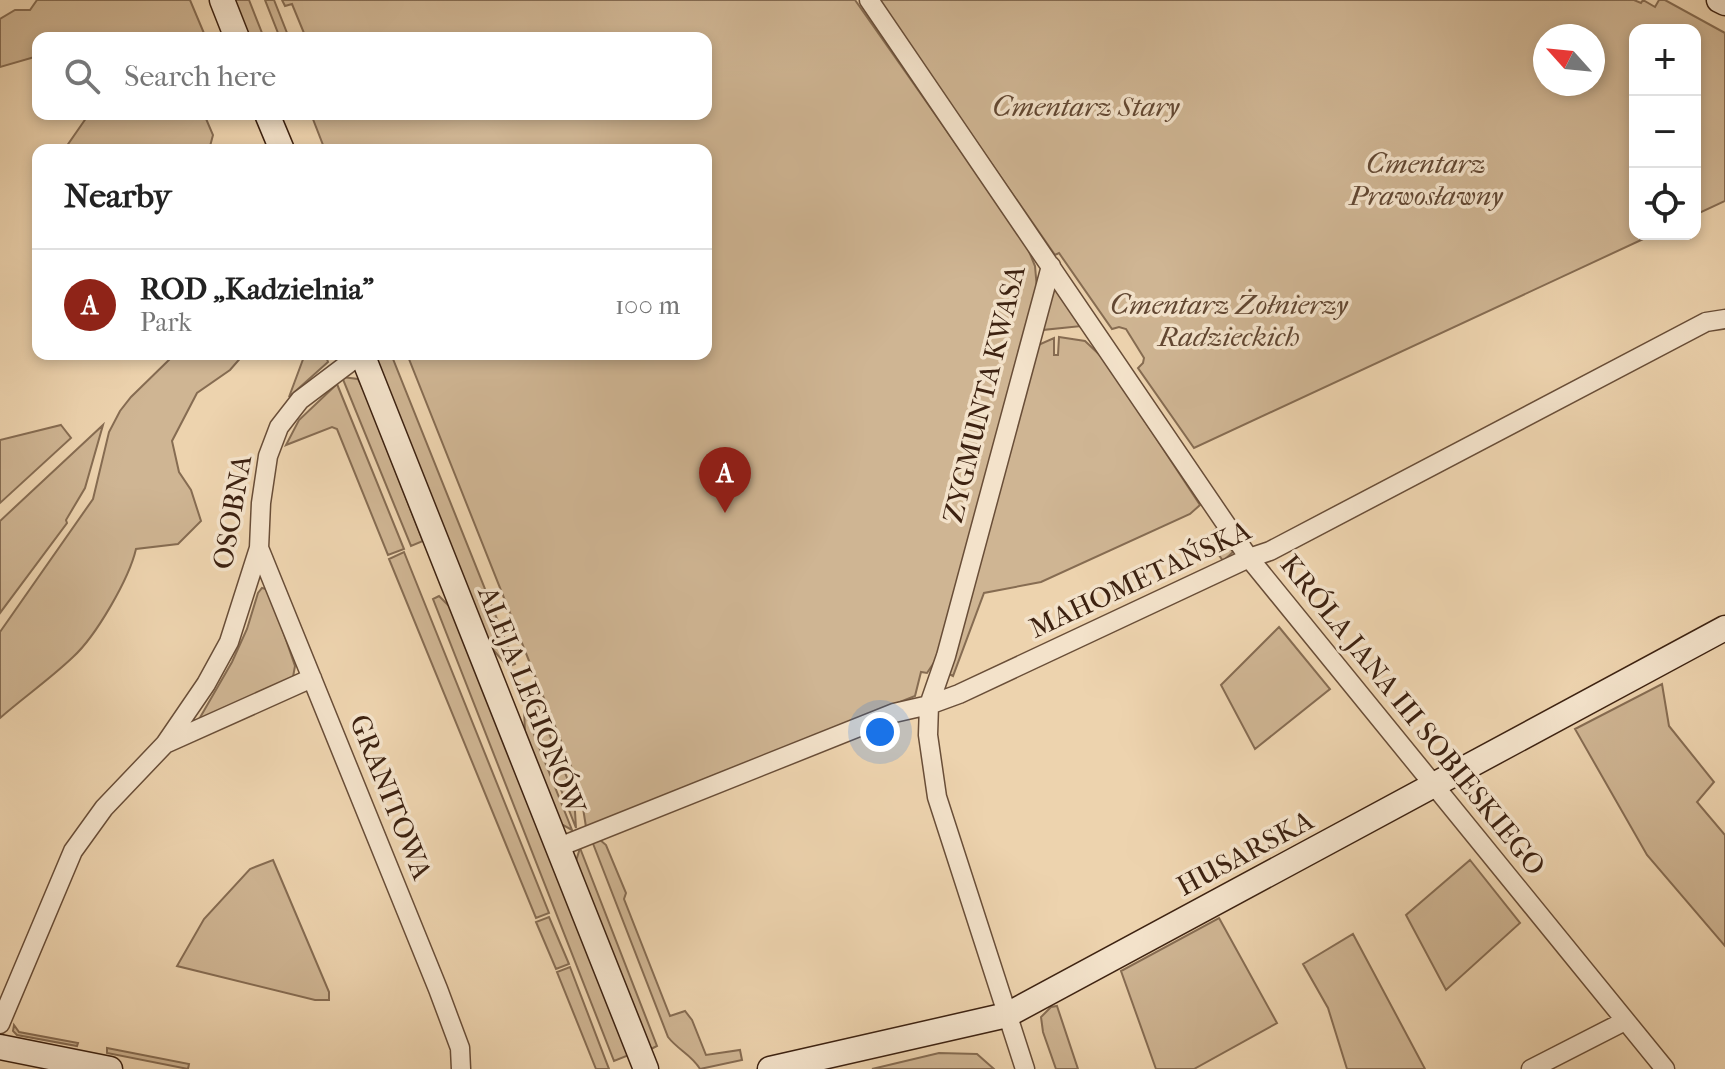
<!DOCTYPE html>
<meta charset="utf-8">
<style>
body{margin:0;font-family:"IM FELL French Canon",serif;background:#f6f6f6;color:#222}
.controls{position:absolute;right:24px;top:24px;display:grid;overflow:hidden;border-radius:16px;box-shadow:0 4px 12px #0003}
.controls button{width:72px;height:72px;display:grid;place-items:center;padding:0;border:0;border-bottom:2px solid #e0e0e0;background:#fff;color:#222;font:40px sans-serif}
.compass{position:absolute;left:1533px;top:24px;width:72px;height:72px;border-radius:50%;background:#fff;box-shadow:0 4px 12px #0003;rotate:297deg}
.you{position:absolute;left:880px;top:732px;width:28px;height:28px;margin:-20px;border:6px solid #fff;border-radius:50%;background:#1a73e8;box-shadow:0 0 0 12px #1a73e833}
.badge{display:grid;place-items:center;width:52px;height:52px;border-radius:50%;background:#8f2418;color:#fff;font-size:26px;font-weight:700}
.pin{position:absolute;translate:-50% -66px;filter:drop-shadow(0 2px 4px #0008)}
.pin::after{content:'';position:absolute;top:42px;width:28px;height:24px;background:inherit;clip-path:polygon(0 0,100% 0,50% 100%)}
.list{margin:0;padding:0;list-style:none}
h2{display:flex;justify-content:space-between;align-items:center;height:104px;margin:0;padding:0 32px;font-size:34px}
h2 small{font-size:26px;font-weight:400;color:#767676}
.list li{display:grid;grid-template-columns:52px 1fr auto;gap:24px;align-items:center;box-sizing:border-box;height:112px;padding:0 32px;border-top:2px solid #e0e0e0}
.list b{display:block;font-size:30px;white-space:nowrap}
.list p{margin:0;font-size:26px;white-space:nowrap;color:#767676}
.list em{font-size:26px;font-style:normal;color:#767676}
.icon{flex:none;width:44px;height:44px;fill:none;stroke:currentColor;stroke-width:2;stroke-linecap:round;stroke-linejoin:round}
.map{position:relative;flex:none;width:1725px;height:1069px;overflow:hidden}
.search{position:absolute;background:#fff;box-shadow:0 4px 12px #0003;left:32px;top:32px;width:680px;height:88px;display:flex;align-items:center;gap:20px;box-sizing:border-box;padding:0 28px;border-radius:16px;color:#767676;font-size:30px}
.panel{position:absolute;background:#fff;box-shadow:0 4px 12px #0003;left:32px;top:144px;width:680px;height:216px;border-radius:16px}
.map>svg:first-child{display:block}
.green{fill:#cfb593;stroke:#866c52;stroke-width:2;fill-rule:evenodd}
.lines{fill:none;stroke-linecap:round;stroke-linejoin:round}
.street-casing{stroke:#694e38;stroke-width:21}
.secondary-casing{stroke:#3d2211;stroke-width:27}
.street{stroke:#f3e2ca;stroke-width:18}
.secondary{stroke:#f3e2ca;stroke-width:24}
.labels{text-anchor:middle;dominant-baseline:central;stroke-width:7;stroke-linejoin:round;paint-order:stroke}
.park-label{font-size:28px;font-style:italic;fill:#624732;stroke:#f3e2ca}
.street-label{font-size:28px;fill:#3d2211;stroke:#f3e2ca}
</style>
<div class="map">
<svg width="1725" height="1069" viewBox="0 0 1725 1069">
<rect width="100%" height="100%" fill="#edd3ae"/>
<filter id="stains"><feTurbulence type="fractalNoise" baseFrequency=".0025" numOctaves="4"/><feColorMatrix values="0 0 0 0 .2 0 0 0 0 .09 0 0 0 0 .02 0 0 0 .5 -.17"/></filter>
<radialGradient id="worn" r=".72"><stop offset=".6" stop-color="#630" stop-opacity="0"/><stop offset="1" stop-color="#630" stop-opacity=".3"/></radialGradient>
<path class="green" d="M37 0H190L206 38H38V56L0 67V19L15 10H30Z
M233 0H249L264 38H248Z
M265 0H274L289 38H280Z
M282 0H855L1026 244 1035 266 1037 289 941 652 927 673 921 672 915 696 586 827 580 789 407 354H706V150H325L311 114H706V38H306L292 4 285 6Z
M878 0H1634L1641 3 1643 0 1655 7 1659 0H1665L1725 33V201L1695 215V30H1635V234H1654L1194 448 1138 368 1143 363 1144 358 1126 329 1119 327 1112 329 1059 253 1055 255ZM1545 36H1593V84H1545Z
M89 114H204L213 135 209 150H64Z
M1055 286 1082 326 1042 330 1049 289Z
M1059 337 1085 341 1104 359 1200 505 1190 514 1041 582 984 593 953 676 949 674 1036 346 1054 338V355H1058Z
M175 354H244L230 370 197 393 172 441 179 472 191 490 201 521 178 544 136 549C129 579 96 636 73 657 50 679 24 697 0 718V632L93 499 109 432 120 411 131 397Z
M305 354H325L328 362 289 397Z
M374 354H391L515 664 508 667 489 645Z
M342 377 358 379 364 391 423 541 411 546Z
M337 384 404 549 388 555 337 429 332 427 286 445 299 420Z
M61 425 71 438 0 503V440Z
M103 425 85 488 66 520 67 523 0 613V521Z
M1219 527 1233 552 1223 561 1206 536Z
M404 552 549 913 536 918 389 559Z
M262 588 266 589 271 596 295 666 293 677 198 721 232 662 247 629 258 593Z
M439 596 450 607 629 1055 614 1061 433 599Z
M1279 627 1330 689 1255 749 1221 685Z
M1662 684 1669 726 1714 782 1697 802 1725 835V946L1647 855 1575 729Z
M538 706 574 795 576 828 529 708Z
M524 709 572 830 561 824 525 732Z
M599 839 606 845 626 893 624 899 670 1016 685 1011 692 1020 706 1055 740 1050 742 1060 700 1069C692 1055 678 1050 668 1037L592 841Z
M580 848 657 1046 651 1049 576 861Z
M273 860 329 992V1000H315L177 966 204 919 250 869Z
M1470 860 1520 923 1446 990 1406 915Z
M549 917 569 964 556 969 536 922Z
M1219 918 1277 1023 1194 1069H1156L1121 971Z
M1353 934 1425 1069H1347L1328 1008 1303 964Z
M570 967 609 1069H596L557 972Z
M1057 1006 1078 1069H1056L1043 1032 1041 1017 1051 1007Z
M14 1025 19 1032 78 1043 77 1046 17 1035 13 1031Z
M107 1048 189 1064 188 1069 107 1053Z
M939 1053 977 1054 994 1069H872Z"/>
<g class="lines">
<g class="street-casing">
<path id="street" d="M869 0 1249 558 1665 1069
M259 548 438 989 460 1048 461 1069
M165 744 312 678
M559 847 894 713 929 705 959 694 1249 558 1270 551 1706 322 1725 319
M0 1024 73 851 104 808 165 744 206 684 229 642 259 548 261 503 268 456 279 427 300 400 361 354
M1025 1069 937 797 928 735 929 705 946 656 1051 266
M1531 1069 1625 1021"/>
</g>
<g class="secondary-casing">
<path id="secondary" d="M222 0 237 38
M1719 0 1725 3
M267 114 282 150
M362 354 646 1069
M0 1047 110 1069
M770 1069 1007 1015 1725 628"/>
</g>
<use href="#street" class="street"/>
<use href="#secondary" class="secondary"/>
</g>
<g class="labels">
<g class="park-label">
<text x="1086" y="106">Cmentarz Stary</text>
<text x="1426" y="163">Cmentarz<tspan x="1426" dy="32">Prawosławny</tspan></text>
<text x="1229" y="304">Cmentarz Żołnierzy<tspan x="1229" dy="32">Radzieckich</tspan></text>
</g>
<g class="street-label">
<text transform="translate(984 394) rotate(-76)">ZYGMUNTA KWASA</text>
<text transform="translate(232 512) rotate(-80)">OSOBNA</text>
<text transform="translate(1140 579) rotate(-25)">MAHOMETAŃSKA</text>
<text transform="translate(532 700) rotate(68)">ALEJA LEGIONÓW</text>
<text transform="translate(1413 715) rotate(51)">KRÓLA JANA III SOBIESKIEGO</text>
<text transform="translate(391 797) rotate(68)">GRANITOWA</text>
<text transform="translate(1245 853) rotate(-28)">HUSARSKA</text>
</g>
</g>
<rect width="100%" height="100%" filter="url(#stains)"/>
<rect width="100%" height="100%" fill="url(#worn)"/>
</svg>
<div class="controls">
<button>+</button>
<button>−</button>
<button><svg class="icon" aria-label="locate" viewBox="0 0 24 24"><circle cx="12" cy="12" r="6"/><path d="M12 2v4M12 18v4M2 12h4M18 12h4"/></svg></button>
</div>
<svg class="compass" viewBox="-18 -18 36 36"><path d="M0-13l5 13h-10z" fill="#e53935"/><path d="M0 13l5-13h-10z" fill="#767676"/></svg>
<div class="you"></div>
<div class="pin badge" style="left:725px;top:513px">A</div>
<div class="search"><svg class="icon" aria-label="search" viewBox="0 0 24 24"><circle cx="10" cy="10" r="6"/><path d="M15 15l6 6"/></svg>Search here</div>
<section class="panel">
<h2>Nearby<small></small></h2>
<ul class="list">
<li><span class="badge">A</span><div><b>ROD „Kadzielnia”</b><p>Park</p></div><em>100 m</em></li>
</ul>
</section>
</div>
